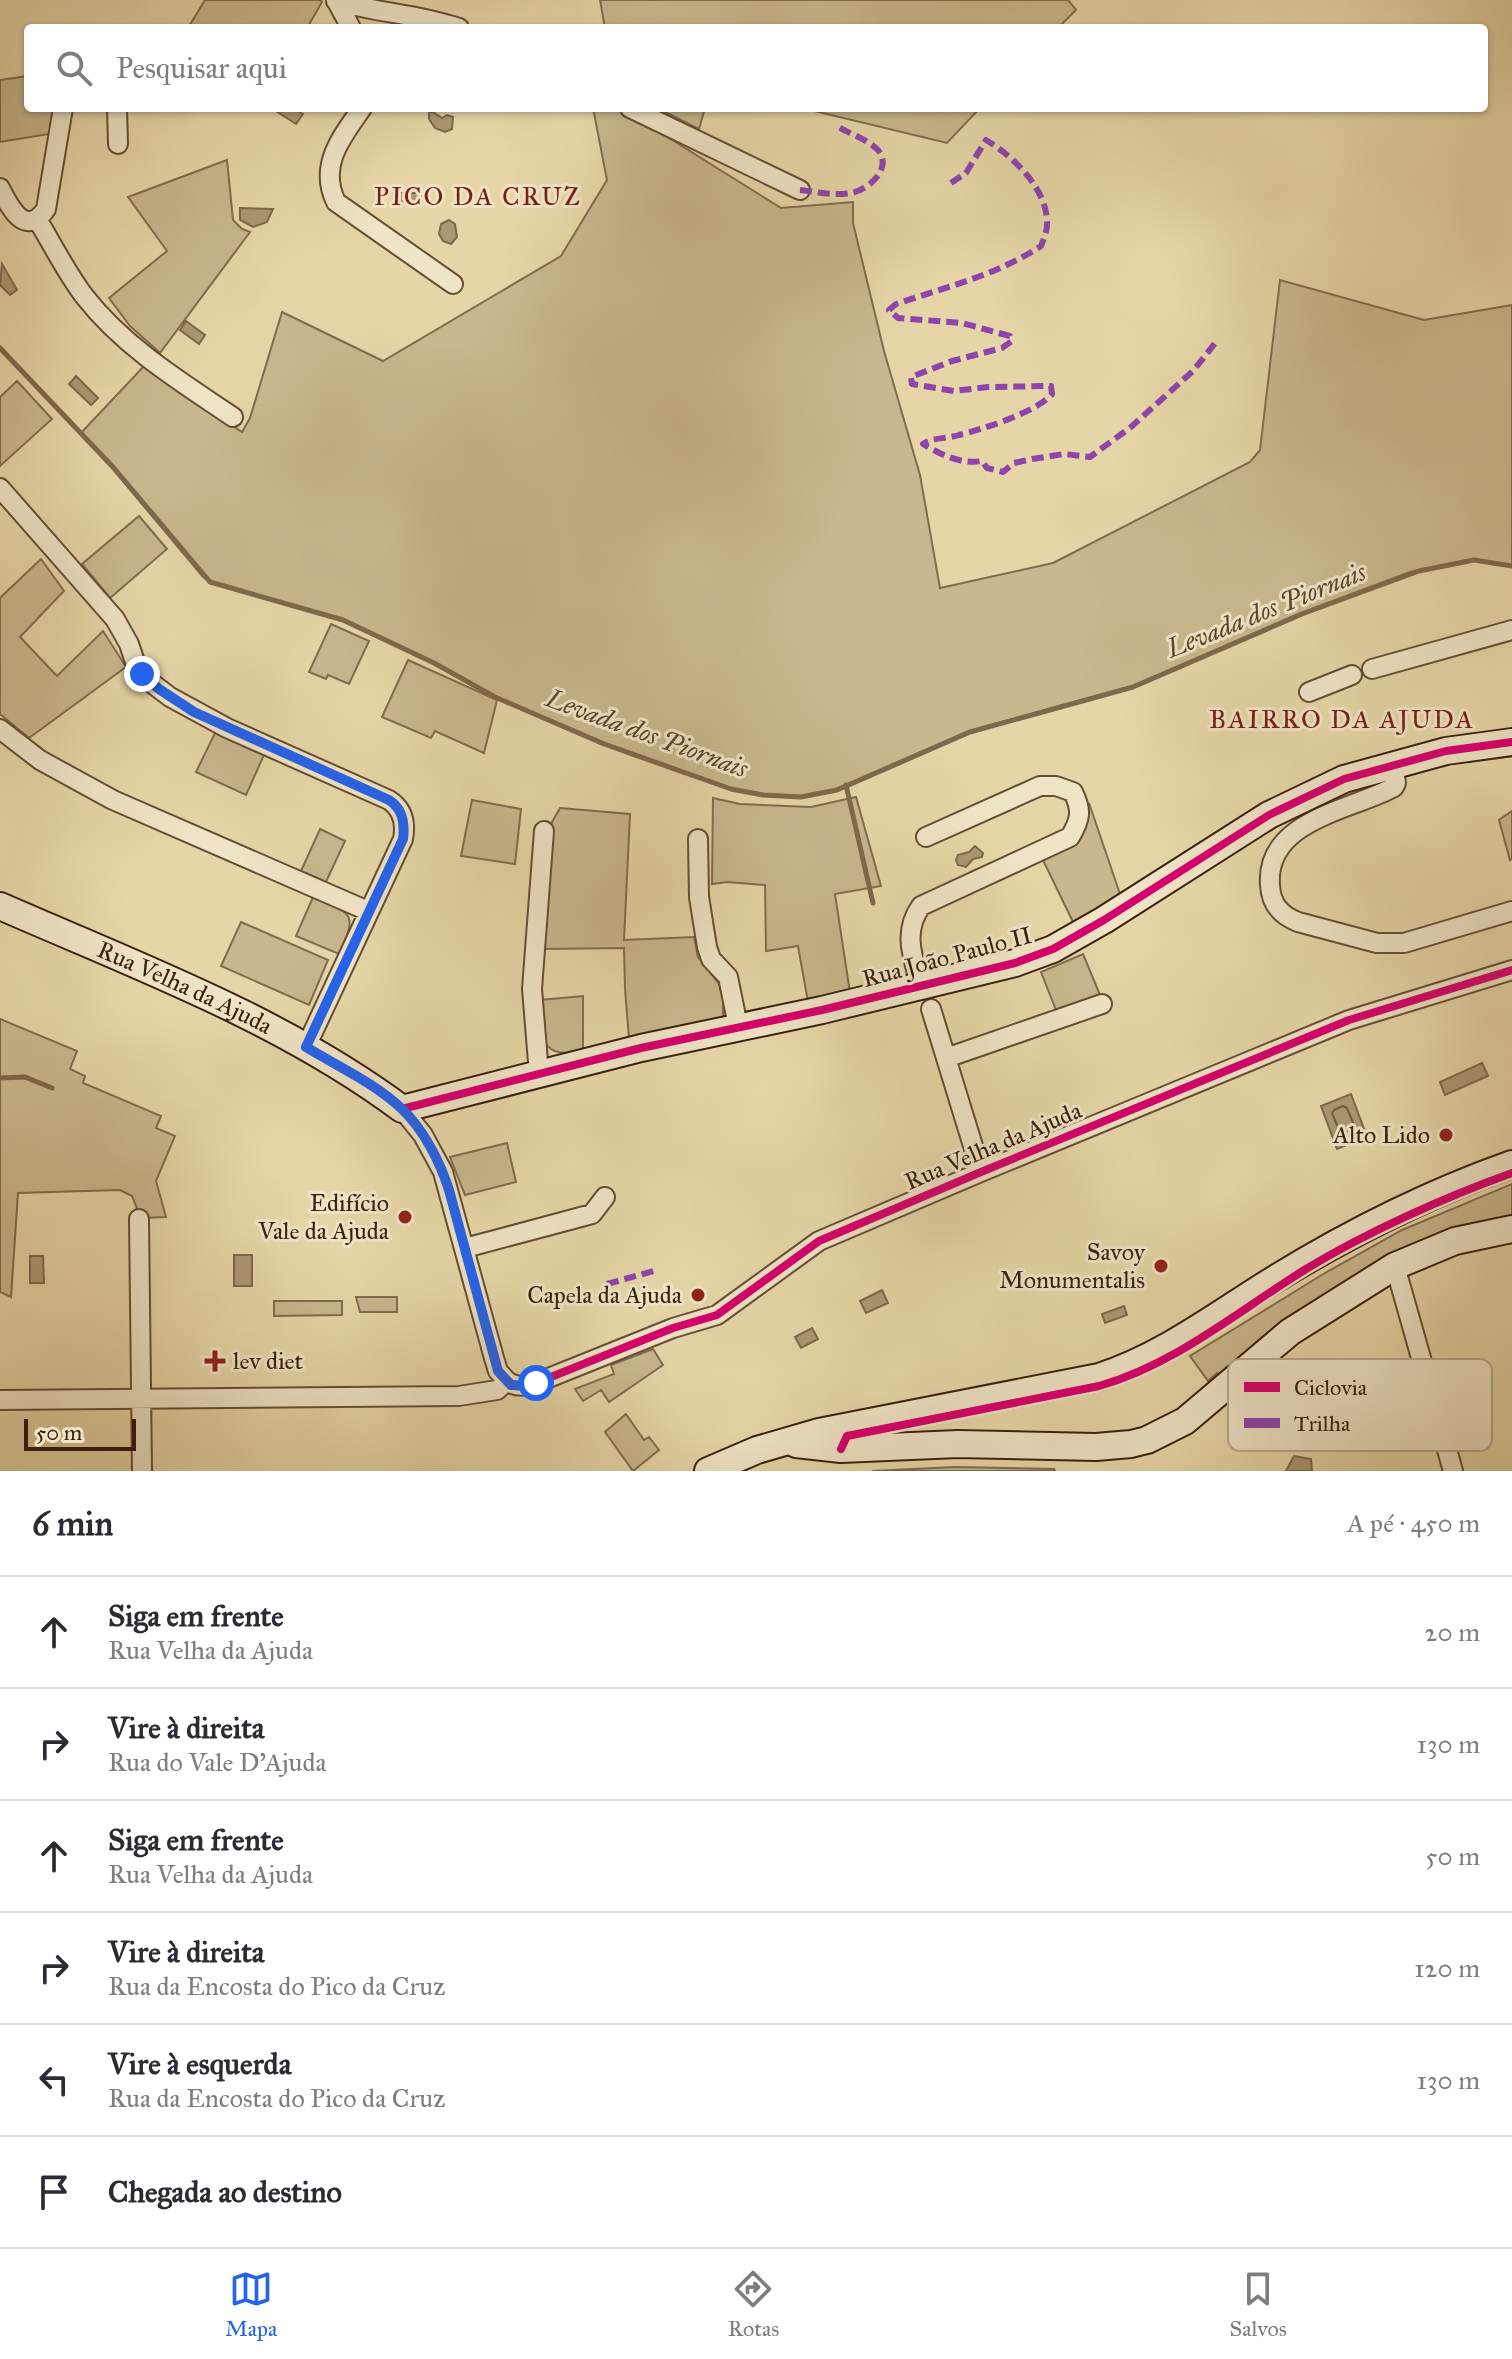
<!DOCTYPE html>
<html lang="pt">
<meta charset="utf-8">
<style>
body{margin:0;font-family:"IM FELL Great Primer",serif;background:#f2f2f3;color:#2b2b33}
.scale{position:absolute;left:24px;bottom:20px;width:112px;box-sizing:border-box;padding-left:8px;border:4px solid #3b200e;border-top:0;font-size:22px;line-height:28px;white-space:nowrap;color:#3b200e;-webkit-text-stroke:6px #efe4c6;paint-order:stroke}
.stop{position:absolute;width:24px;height:24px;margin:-18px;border:6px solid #2563eb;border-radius:50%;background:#fff}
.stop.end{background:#2563eb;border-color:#fff;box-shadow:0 2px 8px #0008}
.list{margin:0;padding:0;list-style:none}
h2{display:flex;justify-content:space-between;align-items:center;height:104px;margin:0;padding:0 32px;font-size:34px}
h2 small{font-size:26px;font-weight:400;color:#7c7c81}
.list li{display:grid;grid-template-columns:52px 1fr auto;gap:24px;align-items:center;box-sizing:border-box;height:112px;padding:0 32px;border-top:2px solid #e1e1e2}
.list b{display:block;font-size:30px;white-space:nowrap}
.list p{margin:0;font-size:26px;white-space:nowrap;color:#7c7c81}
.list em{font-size:26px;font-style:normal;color:#7c7c81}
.icon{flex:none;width:44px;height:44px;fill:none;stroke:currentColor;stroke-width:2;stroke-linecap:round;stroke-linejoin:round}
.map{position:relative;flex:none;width:1512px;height:1471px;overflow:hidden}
.search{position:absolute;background:#fff;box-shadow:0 2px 6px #0004;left:24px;right:24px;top:24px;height:88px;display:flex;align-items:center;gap:20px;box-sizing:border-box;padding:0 28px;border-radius:8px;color:#7c7c81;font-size:30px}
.sheet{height:776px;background:#fff}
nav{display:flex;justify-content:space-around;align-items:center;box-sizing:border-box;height:112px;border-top:2px solid #e1e1e2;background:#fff;font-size:22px;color:#7c7c81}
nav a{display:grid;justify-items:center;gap:4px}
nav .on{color:#2563eb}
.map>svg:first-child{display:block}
.green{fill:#c9b78d;stroke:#826c4e;stroke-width:2}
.water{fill:#ac9873;stroke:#7f684b;stroke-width:2}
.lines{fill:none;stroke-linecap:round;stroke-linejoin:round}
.shore{stroke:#745c40;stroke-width:2}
.stream{stroke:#7f684b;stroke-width:5}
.street-casing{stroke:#664e34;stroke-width:22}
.secondary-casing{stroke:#3b200e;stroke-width:30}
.street{stroke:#efe4c6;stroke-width:18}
.secondary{stroke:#efe4c6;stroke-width:26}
.quiet{stroke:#8e44ad;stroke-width:6;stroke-dasharray:12 6;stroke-linecap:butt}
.cycleway-casing{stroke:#efe4c6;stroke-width:13}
.cycleway{stroke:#d6006c;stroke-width:8}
.route{stroke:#2563eb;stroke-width:10}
.poi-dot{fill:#8f2418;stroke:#efe4c6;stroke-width:3}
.labels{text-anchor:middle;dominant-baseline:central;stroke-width:6;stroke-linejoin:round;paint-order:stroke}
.street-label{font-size:24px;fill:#3b200e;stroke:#efe4c6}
.poi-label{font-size:24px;fill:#3b200e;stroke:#efe4c6;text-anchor:end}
.neighbourhood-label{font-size:26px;letter-spacing:2px;fill:#7a1f14;stroke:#efe4c6}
.water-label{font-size:26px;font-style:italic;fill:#5d442c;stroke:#efe4c6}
.key{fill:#efe4c6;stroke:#b9a98f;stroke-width:2}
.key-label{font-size:22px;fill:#3b200e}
</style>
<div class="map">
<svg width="1512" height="1471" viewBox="0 0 1512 1471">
<rect width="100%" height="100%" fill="#e6d6a7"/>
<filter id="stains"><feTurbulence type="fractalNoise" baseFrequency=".0025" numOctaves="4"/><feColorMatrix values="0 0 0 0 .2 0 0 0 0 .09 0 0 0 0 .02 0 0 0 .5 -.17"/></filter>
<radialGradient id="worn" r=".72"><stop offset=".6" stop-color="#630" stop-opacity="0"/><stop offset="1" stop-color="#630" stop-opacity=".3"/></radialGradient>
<path class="green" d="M205 0H321L322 2 307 28H188Z
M600 0H1068L1076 10 1058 28H605Z
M28 76V108H57L55 133 0 142V80Z
M593 108H621L781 208 853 202V223L884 351 920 475 940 588 1053 563 1250 462 1260 450 1280 280 1424 320 1512 305V565L1473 559 1410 572 1301 613 1133 686 969 731 836 789 801 796 764 794 731 788 605 743 495 696 434 662 343 619 210 582 203 577 112 468 80 434 144 366 242 432 250 418 282 312 383 361 561 256 607 180Z
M657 108H705L699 129Z
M802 108H980L947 143Z
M227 160 233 220 242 229 250 232 160 353 130 326 109 298 167 251 128 197Z
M17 381 52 419 0 466V397Z
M139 516 167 549 110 598 82 564Z
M41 559 64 591 20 637 57 676 103 631 126 667 29 738 0 714V598Z
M331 624 369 641 349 684 328 675 326 679 309 672Z
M408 660 497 700 484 753 435 731 431 738 382 717Z
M215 733 264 755 246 795 196 772Z
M856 797 881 886 835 894 850 993 808 1002 798 946 766 951 765 885 727 882 712 884 713 798 740 804 811 807Z
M472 800 521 809 515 864 461 856Z
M1089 803 1121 897 1074 924 1042 858C1075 844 1084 839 1089 803Z
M560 808 630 814 624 940 694 937 698 957 719 984 723 998V1018L629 1039 625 989 624 948 543 949 552 822Z
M1512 811V859L1510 860 1499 820Z
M320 829 345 841 326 882 301 871Z
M313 897C353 914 358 913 339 954L296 936Z
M241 922 328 960 309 1005 221 966Z
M1083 954 1100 995 1056 1010 1041 972Z
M583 996V1050C537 1062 543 1034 540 1000Z
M0 1019 77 1051 70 1069 85 1076 83 1083 161 1116 156 1128 175 1136 156 1181 166 1217 141 1218 132 1196 120 1190 18 1193 11 1297 0 1292Z
M507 1143 516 1182 465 1195 450 1157Z
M1512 1184V1219L1501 1220 1223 1377 1217 1373 1208 1381 1190 1356 1325 1273 1402 1230Z
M356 1297H397V1312H360Z
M274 1301H342V1315L274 1316Z
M653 1349 663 1365 609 1402 601 1390 583 1401 575 1389 614 1374 611 1365Z
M626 1414 644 1440 649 1437 659 1450 633 1471 605 1432Z
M955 1467 1054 1469 1055 1471H872Z"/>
<path class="water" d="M278 108H294L303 114 296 124 276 111Z
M429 112H433L442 118 447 115 453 117 452 129 445 132 435 128 429 119Z
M393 193H422V201L393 202Z
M240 208 273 209 267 222 253 227 240 220Z
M449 220 455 224 457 237 451 244 443 241 439 234 441 224Z
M2 264 17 290 10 295 0 285Z
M186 321 205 335 199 344 180 330Z
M76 376 98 398 91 405 69 384Z
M975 846 983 853 982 857 973 859 966 867 958 865 956 860 958 855 969 852Z
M1482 1063 1488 1076 1445 1095 1440 1082Z
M1351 1094 1367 1137 1337 1149 1321 1106Z
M234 1255H252V1286H234Z
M30 1256H43L44 1283H30Z
M882 1290 888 1303 866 1313 860 1301Z
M1124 1306 1127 1315 1105 1323 1102 1314Z
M812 1328 818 1339 801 1348 795 1337Z
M1294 1456 1311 1459 1312 1471H1286Z"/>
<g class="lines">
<path class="shore" d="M1343 1106 1347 1108 1356 1130 1354 1133 1344 1137 1341 1135 1332 1113 1334 1110Z"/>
<path class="stream" d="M0 348 113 467 210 582 343 620 434 663 495 697 604 744 731 789 763 795 801 797 837 790 970 732 1133 687 1302 614 1419 571 1474 560 1512 566
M846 785 873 903
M0 1078 25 1077 52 1088"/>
<g class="street-casing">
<path id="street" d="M336 0 351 28
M336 1C377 13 419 14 459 28
M117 108 118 144
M362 108C342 137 318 165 336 202L453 284
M630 108 800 190
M0 188C9 206 25 239 46 209L63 108
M37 219C53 245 67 274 85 297 124 347 181 382 233 417
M0 488 115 619 129 644 137 668 149 681 170 697 227 728 389 800C403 809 406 823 403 839L306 1047
M1372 669 1512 630
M1309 692 1352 675
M0 729 40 760 113 800 368 911
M1393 765 1396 783 1394 787C1352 810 1265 820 1270 885 1271 904 1280 915 1298 922L1377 943H1404L1512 911
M698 839 699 897 707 947 711 959 728 977 738 1026
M921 987C913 957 902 933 921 906L1070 837C1081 819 1082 810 1073 792L1056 786H1040L926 837
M931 1009 981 1172
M946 1058 1102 1004
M539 1074 532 989 544 831
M402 1109 423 1135 443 1172 494 1358 498 1371 507 1381
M139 1219 142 1471
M465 1248 592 1214 605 1197
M1395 1266 1453 1471
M507 1381C516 1388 526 1386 536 1383L673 1328 717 1315 819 1241 981 1172 1349 1020 1512 970
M0 1400 459 1396 497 1390 507 1381"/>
</g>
<g class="secondary-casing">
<g id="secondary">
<path id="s1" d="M0 906C137 966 281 1019 402 1109L641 1048 822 1010 1015 963 1053 949 1104 920 1269 815 1344 779 1446 751 1512 742"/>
<path d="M796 1444 841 1449 958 1444 1096 1447 1131 1444 1147 1440 1185 1421 1290 1332 1395 1266 1455 1241 1512 1229"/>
<path d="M708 1471 757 1450 819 1432 1099 1377C1164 1356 1218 1314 1275 1279 1350 1233 1430 1193 1512 1164"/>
</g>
</g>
<use href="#street" class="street"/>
<use href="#secondary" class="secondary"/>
<path class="quiet" d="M951 183 966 173 986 140C1013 156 1046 188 1047 221 1048 229 1044 238 1041 246 997 275 946 287 896 304L889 310 898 318 962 323 1010 336 1012 341 1002 348 952 361 911 377 912 384 954 391 988 387 1051 386 1052 394C1037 412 983 429 959 435 947 439 934 437 923 444 940 454 961 465 982 461L987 468 1003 472 1014 463 1032 459 1064 454 1090 457 1131 427 1193 371 1216 342
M800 190C817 192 833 196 851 193 869 190 894 167 877 149 866 139 851 134 838 127
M607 1284 657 1270"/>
<g class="cycleway-casing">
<path id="cycleway" d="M402 1109 641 1048 822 1010 1015 963 1053 949 1104 920 1269 815 1344 779 1446 751 1512 742
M507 1381C516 1388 526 1386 536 1383L673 1328 717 1315 819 1241 981 1172 1349 1020 1512 970
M841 1449 847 1436 1099 1386C1176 1364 1238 1311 1306 1269 1367 1232 1445 1197 1512 1173"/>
</g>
<use href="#cycleway" class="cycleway"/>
</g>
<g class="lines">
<path class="route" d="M142 674 159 689 194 712 389 800C403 809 405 823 403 839L306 1047C337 1066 375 1083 402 1109 424 1130 440 1162 449 1190L498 1371 511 1385 526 1386 536 1383"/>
</g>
<g class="poi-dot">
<circle cx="1446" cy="1135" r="8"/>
<circle cx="405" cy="1217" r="8"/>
<circle cx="1161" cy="1266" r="8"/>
<circle cx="698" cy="1295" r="8"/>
<path d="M211 1349h8v8h8v8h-8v8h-8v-8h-8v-8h8z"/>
</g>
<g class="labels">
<g class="street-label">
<text transform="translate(947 957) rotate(-15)">Rua João Paulo II</text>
<text stroke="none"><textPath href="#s1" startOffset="202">Rua Velha da Ajuda</textPath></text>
<text transform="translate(993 1146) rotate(-23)">Rua Velha da Ajuda</text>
</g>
<g class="poi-label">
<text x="1430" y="1135">Alto Lido</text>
<text x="389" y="1203">Edifício<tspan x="389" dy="28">Vale da Ajuda</tspan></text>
<text x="1145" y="1252">Savoy<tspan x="1145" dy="28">Monumentalis</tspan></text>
<text x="682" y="1295">Capela da Ajuda</text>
<text x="233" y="1361" text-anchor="start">lev diet</text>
</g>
<g class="neighbourhood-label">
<text x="478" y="196">PICO DA CRUZ</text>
<text x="1342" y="719">BAIRRO DA AJUDA</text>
</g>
<g class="water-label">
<text transform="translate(1266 610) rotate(-22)">Levada dos Piornais</text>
<text transform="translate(647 733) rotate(20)">Levada dos Piornais</text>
</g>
</g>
<rect x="1228" y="1359" width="264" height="92" rx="12" class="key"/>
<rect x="1244" y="1382" width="36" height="10" fill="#d6006c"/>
<rect x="1244" y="1418" width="36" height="10" fill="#8e44ad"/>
<g class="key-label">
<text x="1294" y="1395">Ciclovia</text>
<text x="1294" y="1431">Trilha</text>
</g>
<rect width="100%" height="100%" filter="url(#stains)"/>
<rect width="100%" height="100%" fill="url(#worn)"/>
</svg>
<div class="scale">50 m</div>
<div class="stop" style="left:536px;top:1383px"></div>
<div class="stop end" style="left:142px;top:674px"></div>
<div class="search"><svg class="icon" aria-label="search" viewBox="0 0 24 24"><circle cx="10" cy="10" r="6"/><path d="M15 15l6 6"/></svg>Pesquisar aqui</div>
</div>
<section class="sheet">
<h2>6 min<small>A pé · 450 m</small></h2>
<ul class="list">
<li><svg class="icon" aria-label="ahead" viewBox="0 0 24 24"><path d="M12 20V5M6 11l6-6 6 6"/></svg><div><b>Siga em frente</b><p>Rua Velha da Ajuda</p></div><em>20 m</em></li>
<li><svg class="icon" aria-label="right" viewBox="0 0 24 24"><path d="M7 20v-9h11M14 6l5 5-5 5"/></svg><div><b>Vire à direita</b><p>Rua do Vale D'Ajuda</p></div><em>130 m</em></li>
<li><svg class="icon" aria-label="ahead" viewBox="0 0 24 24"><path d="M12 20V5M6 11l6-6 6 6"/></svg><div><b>Siga em frente</b><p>Rua Velha da Ajuda</p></div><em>50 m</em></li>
<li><svg class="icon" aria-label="right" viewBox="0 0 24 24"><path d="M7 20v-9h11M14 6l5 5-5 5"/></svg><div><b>Vire à direita</b><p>Rua da Encosta do Pico da Cruz</p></div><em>120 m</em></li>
<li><svg class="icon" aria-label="left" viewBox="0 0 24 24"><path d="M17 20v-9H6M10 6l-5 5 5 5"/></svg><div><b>Vire à esquerda</b><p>Rua da Encosta do Pico da Cruz</p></div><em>130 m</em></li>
<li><svg class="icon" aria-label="arrive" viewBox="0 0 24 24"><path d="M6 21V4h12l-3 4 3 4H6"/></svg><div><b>Chegada ao destino</b></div></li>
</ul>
</section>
<nav>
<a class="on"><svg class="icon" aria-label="map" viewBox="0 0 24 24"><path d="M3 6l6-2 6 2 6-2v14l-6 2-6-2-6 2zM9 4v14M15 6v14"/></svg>Mapa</a>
<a><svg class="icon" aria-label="directions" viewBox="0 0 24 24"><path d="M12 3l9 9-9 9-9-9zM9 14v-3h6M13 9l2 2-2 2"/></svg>Rotas</a>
<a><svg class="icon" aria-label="saved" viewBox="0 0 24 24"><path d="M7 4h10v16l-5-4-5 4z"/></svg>Salvos</a>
</nav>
